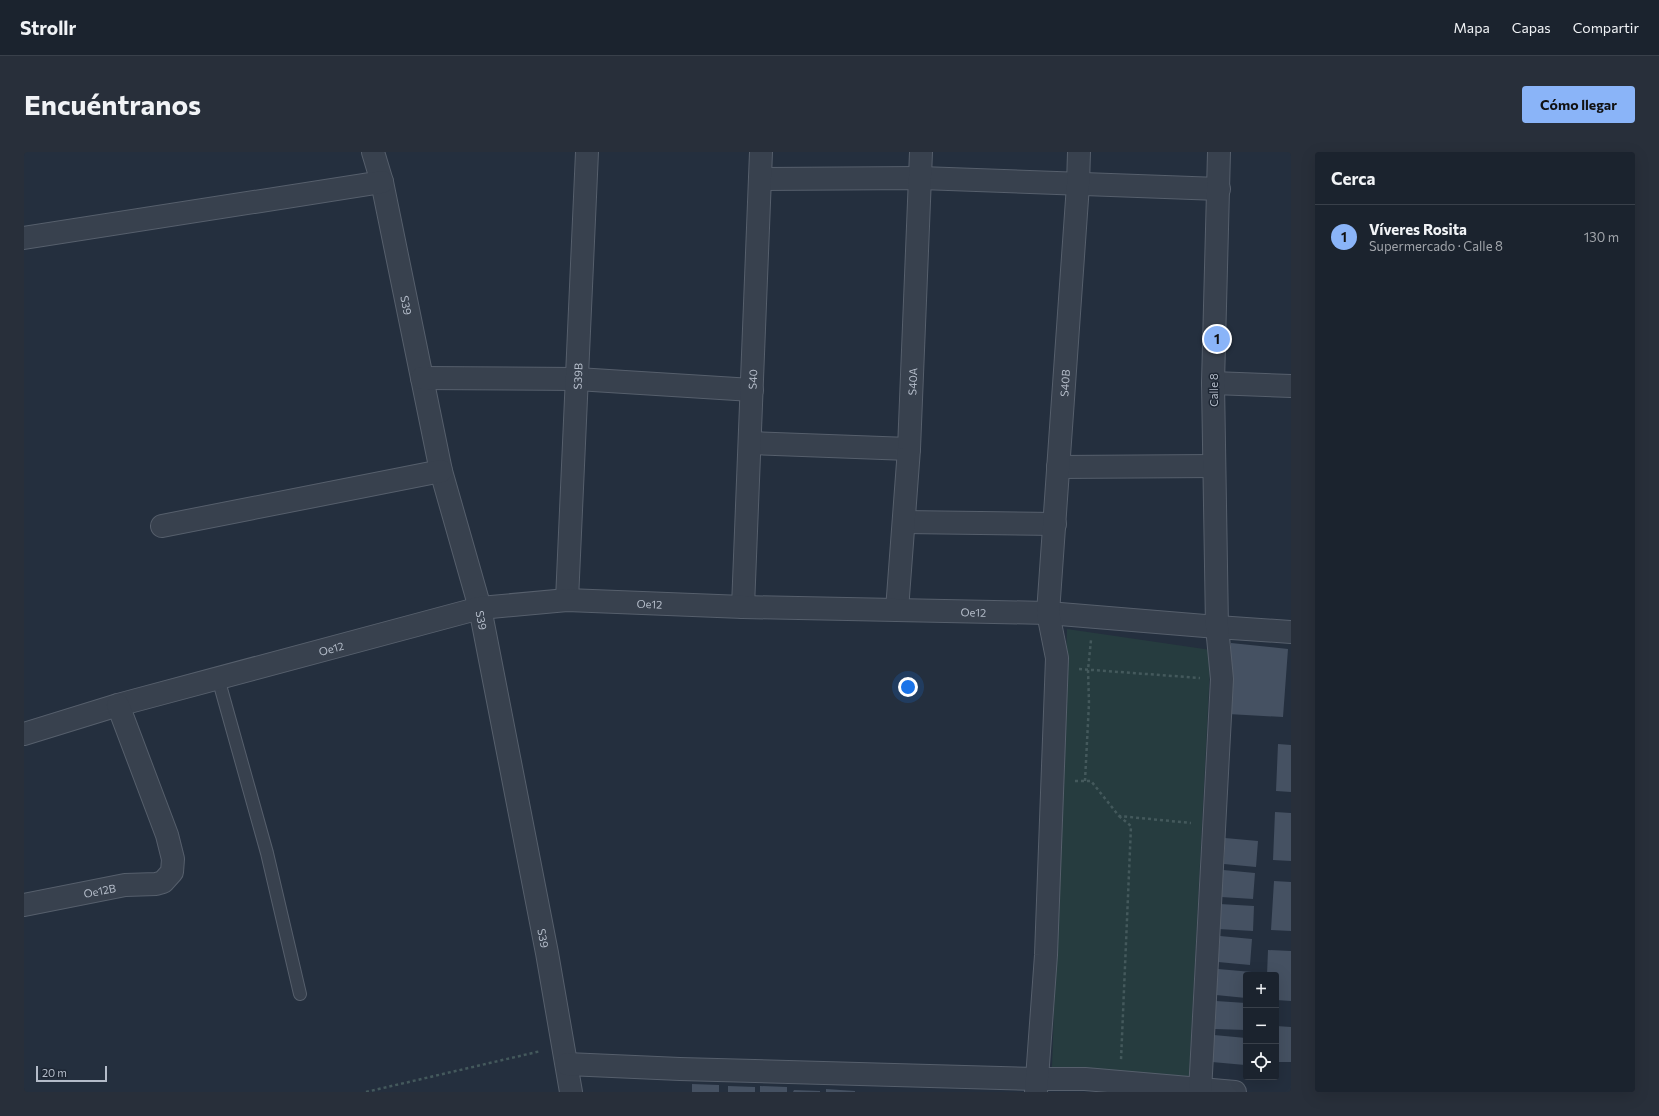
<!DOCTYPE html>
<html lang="es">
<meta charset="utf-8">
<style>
body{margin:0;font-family:Commissioner,sans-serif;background:#282f3a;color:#f1f3f6}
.controls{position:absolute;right:12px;bottom:12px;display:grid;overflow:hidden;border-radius:4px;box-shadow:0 4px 16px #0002}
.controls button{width:36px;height:36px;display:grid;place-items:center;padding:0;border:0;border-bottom:1px solid #39404a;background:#1b232e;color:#f1f3f6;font:20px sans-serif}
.scale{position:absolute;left:12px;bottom:10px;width:71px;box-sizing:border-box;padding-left:4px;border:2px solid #b4bcc9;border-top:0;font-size:11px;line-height:14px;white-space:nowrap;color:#b4bcc9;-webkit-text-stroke:3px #1d2633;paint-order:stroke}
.you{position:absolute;left:884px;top:535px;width:14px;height:14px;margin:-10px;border:3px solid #fff;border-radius:50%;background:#1a73e8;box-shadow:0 0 0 6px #1a73e833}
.badge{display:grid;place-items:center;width:26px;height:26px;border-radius:50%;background:#8ab4f8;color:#111;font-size:13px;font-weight:700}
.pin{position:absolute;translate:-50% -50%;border:2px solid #fff;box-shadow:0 1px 4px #0006}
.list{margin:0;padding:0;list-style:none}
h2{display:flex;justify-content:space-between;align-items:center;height:52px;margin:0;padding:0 16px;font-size:17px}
h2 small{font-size:13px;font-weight:400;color:#a0a4aa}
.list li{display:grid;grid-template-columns:26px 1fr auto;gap:12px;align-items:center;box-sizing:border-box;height:64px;padding:0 16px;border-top:1px solid #39404a}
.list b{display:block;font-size:15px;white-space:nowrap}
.list p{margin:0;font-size:13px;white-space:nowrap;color:#a0a4aa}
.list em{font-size:13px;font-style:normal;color:#a0a4aa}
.icon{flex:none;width:22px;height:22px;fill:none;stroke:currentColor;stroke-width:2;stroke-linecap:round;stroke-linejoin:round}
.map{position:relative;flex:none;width:1267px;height:940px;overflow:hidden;border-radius:4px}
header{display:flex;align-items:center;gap:24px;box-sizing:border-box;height:56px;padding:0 20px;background:#1b232e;border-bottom:1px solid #39404a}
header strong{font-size:19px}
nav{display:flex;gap:22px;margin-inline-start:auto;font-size:14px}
.intro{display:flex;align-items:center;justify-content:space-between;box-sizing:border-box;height:96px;padding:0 24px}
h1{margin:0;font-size:28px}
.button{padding:10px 18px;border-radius:4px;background:#8ab4f8;color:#111;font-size:14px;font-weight:700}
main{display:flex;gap:24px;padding:0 24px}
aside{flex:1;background:#1b232e;border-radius:4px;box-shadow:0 4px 16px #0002}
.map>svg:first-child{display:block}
.green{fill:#263c3f}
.building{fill:#455162}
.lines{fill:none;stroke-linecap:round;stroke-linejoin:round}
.lane-casing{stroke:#565f6c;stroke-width:14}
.street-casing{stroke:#565f6c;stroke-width:24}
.path{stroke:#44595c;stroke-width:2.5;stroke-dasharray:3 3;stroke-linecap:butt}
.lane{stroke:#38414e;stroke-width:12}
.street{stroke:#38414e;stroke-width:22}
.labels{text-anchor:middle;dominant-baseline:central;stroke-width:3;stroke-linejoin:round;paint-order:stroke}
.street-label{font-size:11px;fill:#b4bcc9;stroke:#1d2633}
</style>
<header>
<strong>Strollr</strong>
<nav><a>Mapa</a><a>Capas</a><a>Compartir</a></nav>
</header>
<div class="intro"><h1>Encuéntranos</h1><a class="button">Cómo llegar</a></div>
<main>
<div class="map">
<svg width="1267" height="940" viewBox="0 0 1267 940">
<rect width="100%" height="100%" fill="#242f3e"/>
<path class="green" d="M1043 477 1187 498 1165 925 1028 915Z"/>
<path class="building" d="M1207 491 1264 497 1259 565 1204 562Z
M1254 592 1267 593V640L1252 639Z
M1251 660 1267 661V709L1249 708Z
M1201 686 1234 689 1232 715 1200 712Z
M1199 718 1231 721 1229 747 1197 745Z
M1250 729 1267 730V779L1247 778Z
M1196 752 1230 754 1229 779 1194 777Z
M1196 784 1228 787 1226 813 1194 810Z
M1244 798 1267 799V849L1252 848V823H1243Z
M1194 817 1228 820V823H1222V846L1192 843Z
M1192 849 1222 851V878L1191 877Z
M1252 874 1267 875V910H1252Z
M1190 883 1222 886 1221 913 1188 910Z
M668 932 695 933V940H668Z
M704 934 731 935V940H704Z
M736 934 763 935V940H736Z
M802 937 831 939V940H802Z
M770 938 796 939V940H769Z"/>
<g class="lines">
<g class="lane-casing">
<path id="lane" d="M194 526 243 701 276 842"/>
</g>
<g class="street-casing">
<g id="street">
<path id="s1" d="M349 0 358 30 417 319 456 456 523 801 547 940"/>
<path d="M736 27 897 26 1195 37"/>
<path d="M0 86 358 30"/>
<path d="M398 226 553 227 728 238"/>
<path d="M1189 231 1267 234"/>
<path d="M727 291 885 297"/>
<path d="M1034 315 1190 314"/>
<path d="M880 370 1031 372"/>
<path d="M138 374 417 319"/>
<path id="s2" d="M543 448 563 0"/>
<path id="s3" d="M719 455 737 0"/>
<path id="s4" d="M873 458 885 297 897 0"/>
<path id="s5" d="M0 582 94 553 456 456 543 448 719 455 1024 461 1193 475 1267 480"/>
<path id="s6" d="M0 753 101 733 132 732 139 730 148 720 149 707 143 683 94 553"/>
<path d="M543 912 656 917 1012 927H1061L1211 940"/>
<path id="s7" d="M1012 940 1022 803 1033 506 1024 461 1054 33 1055 0"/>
<path d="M1176 940 1198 527 1193 475 1189 231 1195 0"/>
</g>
</g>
<path class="path" d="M1055 517 1176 526
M1051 629H1067L1095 664 1167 671
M1061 629 1065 551 1064 518 1067 488
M1095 664 1107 674 1097 908
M342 940 517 899"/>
<use href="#lane" class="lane"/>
<use href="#street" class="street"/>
</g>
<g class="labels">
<g class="street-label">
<text stroke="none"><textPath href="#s1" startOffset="157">S39</textPath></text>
<text stroke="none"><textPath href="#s2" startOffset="224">S39B</textPath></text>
<text stroke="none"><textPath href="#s3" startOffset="228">S40</textPath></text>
<text stroke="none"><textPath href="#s4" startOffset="229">S40A</textPath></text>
<text stroke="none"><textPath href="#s7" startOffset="711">S40B</textPath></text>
<text transform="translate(1189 238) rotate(-90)">Calle 8</text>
<text stroke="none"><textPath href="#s5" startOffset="643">Oe12</textPath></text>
<text stroke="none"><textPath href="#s5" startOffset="967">Oe12</textPath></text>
<text stroke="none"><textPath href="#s1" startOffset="481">S39</textPath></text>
<text stroke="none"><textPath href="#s5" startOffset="319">Oe12</textPath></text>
<text stroke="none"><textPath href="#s6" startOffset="77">Oe12B</textPath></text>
<text stroke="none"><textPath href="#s1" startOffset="805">S39</textPath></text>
</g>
</g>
</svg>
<div class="controls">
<button>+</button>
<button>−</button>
<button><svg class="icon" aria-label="locate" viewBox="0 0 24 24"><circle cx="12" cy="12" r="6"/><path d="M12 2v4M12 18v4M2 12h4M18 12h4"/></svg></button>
</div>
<div class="scale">20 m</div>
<div class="you"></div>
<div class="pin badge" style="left:1193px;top:187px">1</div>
</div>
<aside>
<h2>Cerca<small></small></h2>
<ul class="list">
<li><span class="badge">1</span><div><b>Víveres Rosita</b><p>Supermercado · Calle 8</p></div><em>130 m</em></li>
</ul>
</aside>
</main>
